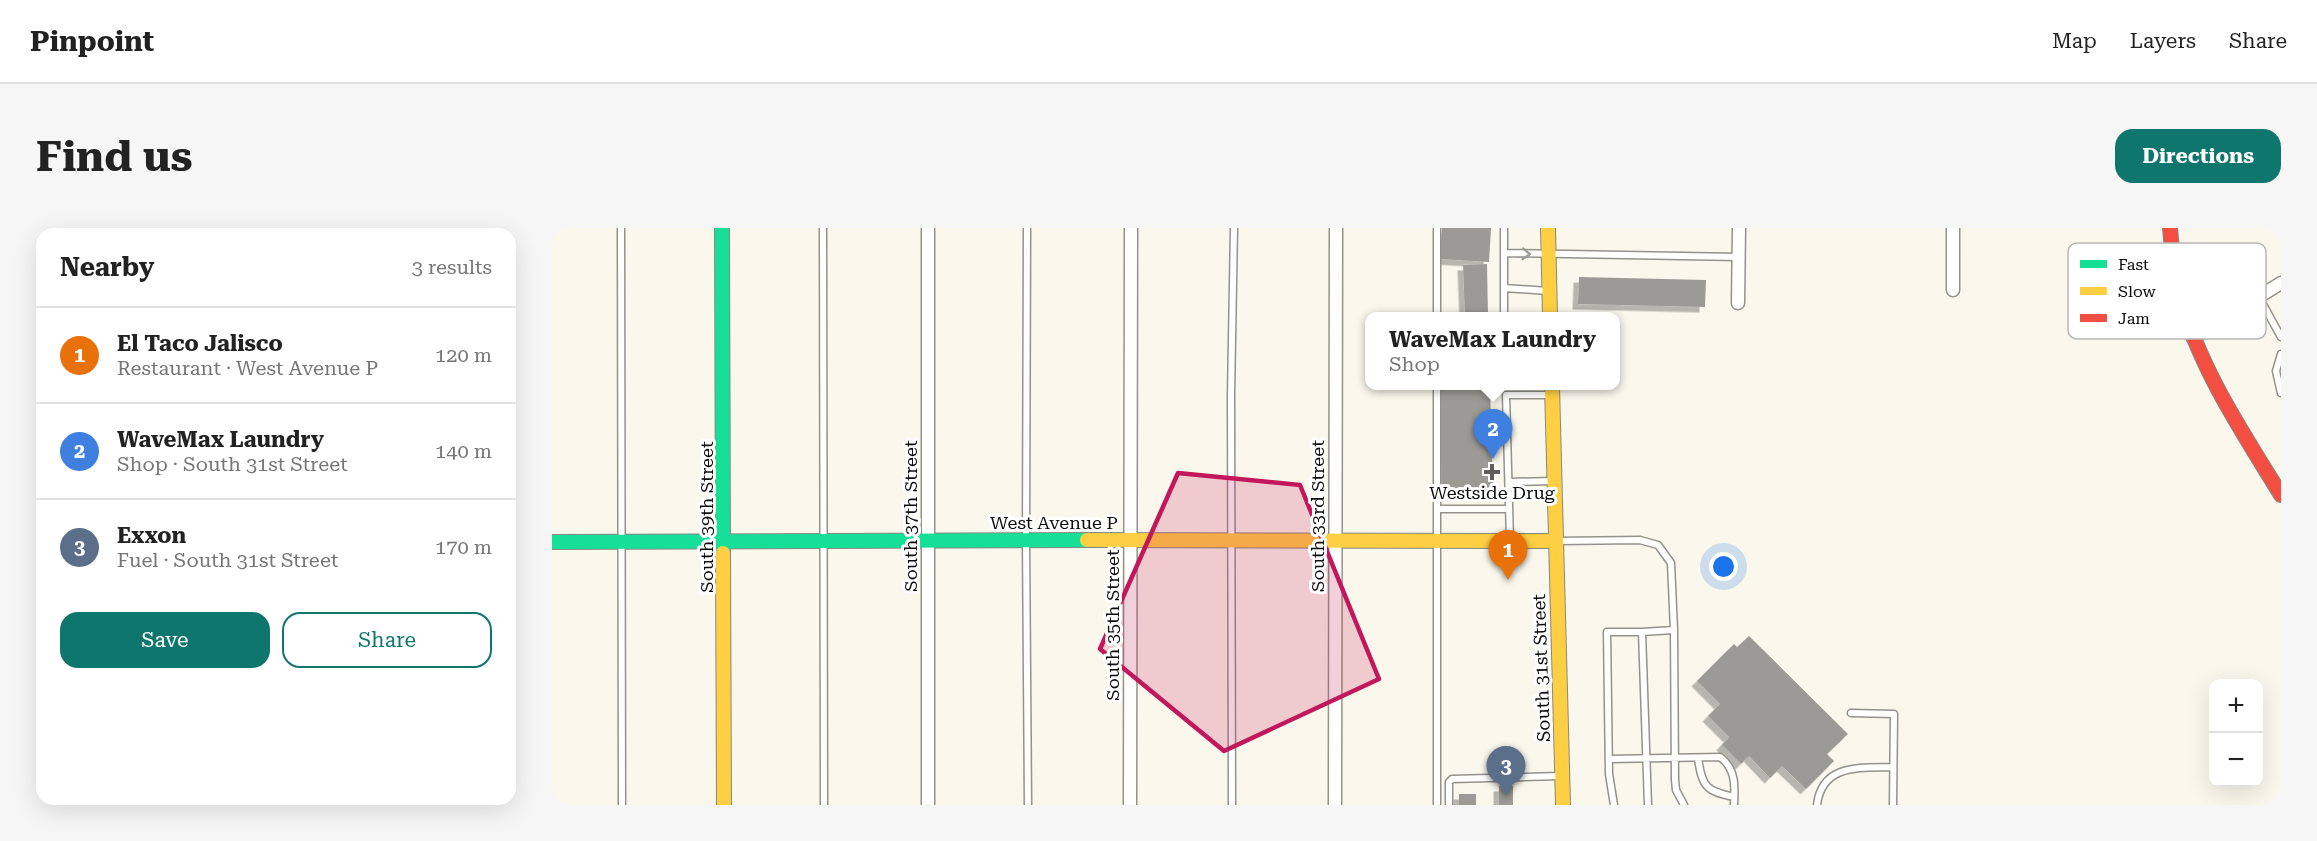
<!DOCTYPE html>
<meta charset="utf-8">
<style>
body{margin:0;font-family:"Roboto Serif",serif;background:#f6f6f6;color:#222}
.controls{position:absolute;right:18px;bottom:18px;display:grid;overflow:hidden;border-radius:12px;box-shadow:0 6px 24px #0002}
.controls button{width:54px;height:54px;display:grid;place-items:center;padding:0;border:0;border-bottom:2px solid #e0e0e0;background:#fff;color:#222;font:30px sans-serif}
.you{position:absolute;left:1172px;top:339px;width:21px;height:21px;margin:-15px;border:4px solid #fff;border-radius:50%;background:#1a73e8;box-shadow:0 0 0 9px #1a73e833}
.badge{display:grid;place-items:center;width:39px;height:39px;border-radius:50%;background:#0f766e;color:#fff;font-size:20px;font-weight:700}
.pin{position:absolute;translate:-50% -50px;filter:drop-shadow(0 2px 3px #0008)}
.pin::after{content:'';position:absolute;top:32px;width:21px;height:18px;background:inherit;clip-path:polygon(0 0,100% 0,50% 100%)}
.popup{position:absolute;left:813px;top:84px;width:255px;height:78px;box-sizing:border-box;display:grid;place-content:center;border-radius:12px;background:#fff;filter:drop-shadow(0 2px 4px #0005);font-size:20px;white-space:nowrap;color:#767676}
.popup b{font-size:22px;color:#222}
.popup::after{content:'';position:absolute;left:50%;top:100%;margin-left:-12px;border:12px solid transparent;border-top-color:#fff}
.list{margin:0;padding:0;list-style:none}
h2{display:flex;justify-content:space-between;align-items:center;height:78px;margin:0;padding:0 24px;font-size:26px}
h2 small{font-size:20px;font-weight:400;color:#767676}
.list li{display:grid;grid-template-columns:39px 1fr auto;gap:18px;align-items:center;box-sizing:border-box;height:96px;padding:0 24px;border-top:2px solid #e0e0e0}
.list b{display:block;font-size:22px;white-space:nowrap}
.list p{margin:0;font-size:20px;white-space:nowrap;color:#767676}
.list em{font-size:20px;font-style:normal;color:#767676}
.actions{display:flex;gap:12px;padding:18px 24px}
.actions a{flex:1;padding:14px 0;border:2px solid #0f766e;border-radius:18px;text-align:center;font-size:21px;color:#0f766e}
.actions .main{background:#0f766e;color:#fff}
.map{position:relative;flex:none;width:1729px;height:577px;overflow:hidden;border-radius:18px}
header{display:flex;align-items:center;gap:36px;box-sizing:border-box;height:84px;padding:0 30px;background:#fff;border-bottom:2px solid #e0e0e0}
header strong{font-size:28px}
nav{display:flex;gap:33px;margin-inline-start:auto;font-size:21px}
.intro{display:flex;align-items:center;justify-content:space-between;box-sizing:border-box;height:144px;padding:0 36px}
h1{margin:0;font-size:42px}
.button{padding:15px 27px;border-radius:18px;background:#0f766e;color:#fff;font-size:21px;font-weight:700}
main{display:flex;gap:36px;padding:0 36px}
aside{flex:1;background:#fff;border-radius:18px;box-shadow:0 6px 24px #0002}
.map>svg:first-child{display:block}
.building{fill:#9c9a94;filter:url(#shadow)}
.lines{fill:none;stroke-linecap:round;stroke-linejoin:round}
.lane-casing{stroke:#93928d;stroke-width:9}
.street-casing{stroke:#93928d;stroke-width:15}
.fast-casing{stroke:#898883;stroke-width:16}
.slow-casing{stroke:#898883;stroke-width:16}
.jam-casing{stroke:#898883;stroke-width:16}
.lane{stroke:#fefefc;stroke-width:6}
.street{stroke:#fefefc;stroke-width:12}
.fast{stroke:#16e098;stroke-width:14}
.slow{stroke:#ffcf43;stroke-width:14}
.jam{stroke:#f24e42;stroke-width:14}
.oneway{stroke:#9d9d9c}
.marked{fill:#c2185b;fill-opacity:0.2;stroke:#c2185b;stroke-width:4.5;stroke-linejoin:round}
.poi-dot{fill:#5f5e5a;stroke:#fff;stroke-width:2}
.labels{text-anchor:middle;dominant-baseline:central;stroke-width:6;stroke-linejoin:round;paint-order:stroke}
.poi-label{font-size:18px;fill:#0b0b0b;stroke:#fff}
.street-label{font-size:18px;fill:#0b0b0b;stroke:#fff}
.key{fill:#fff;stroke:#b6b6b6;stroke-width:1.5}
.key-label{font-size:16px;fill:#0b0b0b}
</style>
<header>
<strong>Pinpoint</strong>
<nav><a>Map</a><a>Layers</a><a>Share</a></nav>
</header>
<div class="intro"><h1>Find us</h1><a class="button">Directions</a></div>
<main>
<aside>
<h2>Nearby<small>3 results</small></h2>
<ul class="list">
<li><span class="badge" style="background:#e8710a">1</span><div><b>El Taco Jalisco</b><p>Restaurant · West Avenue P</p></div><em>120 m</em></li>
<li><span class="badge" style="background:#3f7fe0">2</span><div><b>WaveMax Laundry</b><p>Shop · South 31st Street</p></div><em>140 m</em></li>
<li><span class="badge" style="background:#5c6f8a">3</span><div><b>Exxon</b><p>Fuel · South 31st Street</p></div><em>170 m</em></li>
</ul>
<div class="actions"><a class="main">Save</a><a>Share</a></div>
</aside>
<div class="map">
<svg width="1729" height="577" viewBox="0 0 1729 577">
<defs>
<filter id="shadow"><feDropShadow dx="-5.5" dy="5.5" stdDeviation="0" flood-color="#0004"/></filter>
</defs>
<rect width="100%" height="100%" fill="#faf8ed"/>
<path class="building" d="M890 0H939L937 34 888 31Z
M935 36 936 88H913L911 37Z
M1027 49 1154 52 1153 79 1026 76Z
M887 158H938L941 265 890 266Z
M1197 408 1296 506 1275 526 1282 533 1254 561 1230 538 1218 550 1197 528 1189 536 1170 517 1177 509 1156 488 1168 476 1145 453 1182 416 1185 419Z
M947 558H961V577H947Z
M907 566H924V577H907Z"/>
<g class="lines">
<g class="lane-casing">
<path id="lane" d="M69 0 70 577
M271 0 272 577
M475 0 474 312 476 577
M885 0V88
M952 25 1187 29
M952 60 996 63
M1707 69 1729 109
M952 88V0
M1729 126 1724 143 1729 165
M885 158V577
M957 254 1001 253
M885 281H957
M958 313 954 167H999
M1006 313 1088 312 1106 317 1119 335 1122 402 1090 404 1096 577
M1122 402 1123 552 1124 562 1132 577
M1299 485 1342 486 1341 577
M1146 530C1150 559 1154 563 1182 569
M1057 531 1168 529C1184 541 1183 558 1182 577
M680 577 679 167 682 0
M897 577V554L900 551 1008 548
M1062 577 1057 546 1055 404H1090
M1265 577C1270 535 1309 540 1341 539"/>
</g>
<g class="street-casing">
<path id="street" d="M376 0V577
M1401 62V0
M1186 75 1187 0
M1641 110 1729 55
M578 577 579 0
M783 577 784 0"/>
</g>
<g class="fast-casing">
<path id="fast" d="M170 0 171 325
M0 314 535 312"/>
</g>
<g class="slow-casing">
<path id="slow" d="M996 0 998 88
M1000 158 1011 577
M535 312 1004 313
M171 325 172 577"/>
</g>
<g class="jam-casing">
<path id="jam" d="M1618 0C1620 24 1623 48 1629 72 1649 143 1691 205 1729 267"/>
</g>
<use href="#lane" class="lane"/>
<use href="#street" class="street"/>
<use href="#fast" class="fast"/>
<use href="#slow" class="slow"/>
<use href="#jam" class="jam"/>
</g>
<defs><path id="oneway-chevron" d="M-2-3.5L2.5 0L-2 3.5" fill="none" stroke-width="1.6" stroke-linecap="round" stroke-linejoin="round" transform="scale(1.5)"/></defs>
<use class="oneway" href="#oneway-chevron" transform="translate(974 26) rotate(3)"/>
<path class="marked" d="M626 245 748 257 827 451 672 523 548 421Z"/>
<path class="poi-dot" d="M937 235h6v6h6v6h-6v6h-6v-6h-6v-6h6z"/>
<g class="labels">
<g class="poi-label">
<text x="940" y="264">Westside Drug</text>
</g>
<g class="street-label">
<text transform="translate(358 288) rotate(-90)">South 37th Street</text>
<text transform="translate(765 288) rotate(-90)">South 33rd Street</text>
<text transform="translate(154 289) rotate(-90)">South 39th Street</text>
<text x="502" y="294">West Avenue P</text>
<text transform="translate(560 397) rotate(-90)">South 35th Street</text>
<text transform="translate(989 440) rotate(-92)">South 31st Street</text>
</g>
</g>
<rect x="1516" y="15" width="198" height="96" rx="9" class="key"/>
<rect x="1528" y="32" width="27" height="8" fill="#16e098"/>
<rect x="1528" y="59" width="27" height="8" fill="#ffcf43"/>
<rect x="1528" y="86" width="27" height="8" fill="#f24e42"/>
<g class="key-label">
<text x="1566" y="42">Fast</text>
<text x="1566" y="69">Slow</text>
<text x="1566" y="96">Jam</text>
</g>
</svg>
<div class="controls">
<button>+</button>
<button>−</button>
</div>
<div class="you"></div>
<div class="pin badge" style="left:956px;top:352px;background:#e8710a">1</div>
<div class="pin badge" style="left:941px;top:231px;background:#3f7fe0">2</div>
<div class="popup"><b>WaveMax Laundry</b>Shop</div>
<div class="pin badge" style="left:954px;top:568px;background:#5c6f8a">3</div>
</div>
</main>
